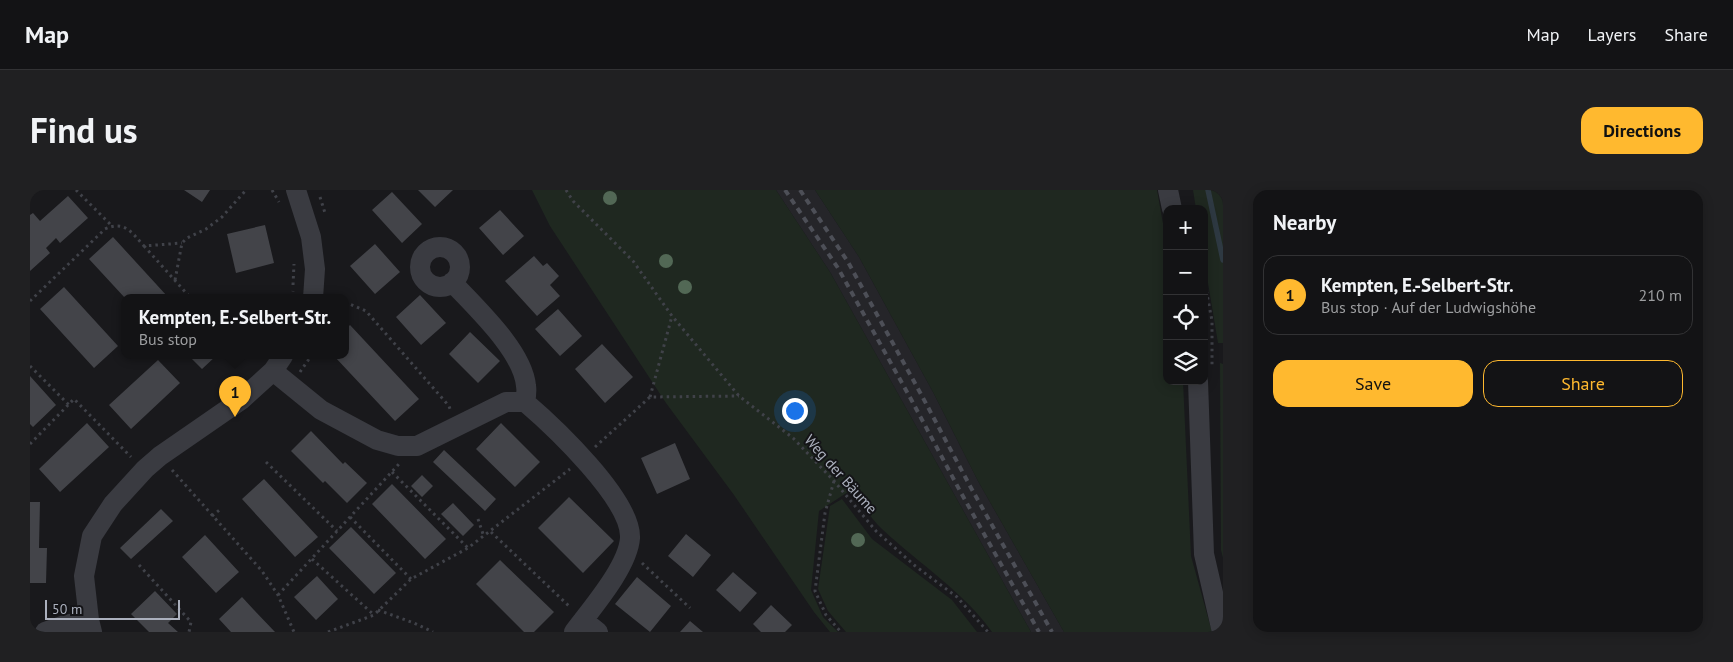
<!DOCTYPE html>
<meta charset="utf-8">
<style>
body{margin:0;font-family:"PT Sans",sans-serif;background:#202022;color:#f1f3f6}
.controls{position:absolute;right:15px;top:15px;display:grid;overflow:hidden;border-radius:10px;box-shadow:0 2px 12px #0003}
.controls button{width:45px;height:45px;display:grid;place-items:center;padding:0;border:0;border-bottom:1px solid #323234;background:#131315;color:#f1f3f6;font:25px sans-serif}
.scale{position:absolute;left:15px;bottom:12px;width:135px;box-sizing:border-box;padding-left:5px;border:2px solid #abb0bd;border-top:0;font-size:14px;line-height:18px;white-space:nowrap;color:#abb0bd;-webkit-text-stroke:4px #141417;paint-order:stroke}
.you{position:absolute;left:764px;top:220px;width:18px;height:18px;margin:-12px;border:4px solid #fff;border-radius:50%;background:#1a73e8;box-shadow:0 0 0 8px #1a73e833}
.badge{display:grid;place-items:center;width:32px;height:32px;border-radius:50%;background:#ffb92f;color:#111;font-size:16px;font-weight:700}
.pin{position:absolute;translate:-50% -41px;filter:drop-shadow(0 1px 2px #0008)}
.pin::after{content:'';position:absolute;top:26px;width:18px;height:15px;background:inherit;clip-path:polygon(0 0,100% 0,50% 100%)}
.popup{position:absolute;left:91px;top:104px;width:228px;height:65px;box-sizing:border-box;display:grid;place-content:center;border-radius:10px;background:#131315;filter:drop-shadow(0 1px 4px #0005);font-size:16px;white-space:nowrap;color:#9d9ea0}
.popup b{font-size:19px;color:#f1f3f6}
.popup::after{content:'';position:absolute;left:50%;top:100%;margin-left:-10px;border:10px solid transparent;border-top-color:#131315}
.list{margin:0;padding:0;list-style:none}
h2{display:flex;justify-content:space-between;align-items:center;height:65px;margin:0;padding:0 20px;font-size:21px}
h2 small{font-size:16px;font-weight:400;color:#9d9ea0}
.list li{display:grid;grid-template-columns:32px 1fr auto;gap:15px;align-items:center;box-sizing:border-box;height:80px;margin:0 10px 10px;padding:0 10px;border:1px solid #323234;border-radius:15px}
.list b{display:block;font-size:19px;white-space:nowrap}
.list p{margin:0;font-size:16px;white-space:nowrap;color:#9d9ea0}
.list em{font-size:16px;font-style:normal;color:#9d9ea0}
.actions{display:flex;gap:10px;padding:15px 20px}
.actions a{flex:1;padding:11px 0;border:1px solid #ffb92f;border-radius:15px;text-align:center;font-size:18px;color:#ffb92f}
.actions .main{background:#ffb92f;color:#111}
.icon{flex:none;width:28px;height:28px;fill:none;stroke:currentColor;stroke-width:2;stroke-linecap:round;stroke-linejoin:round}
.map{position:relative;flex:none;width:1193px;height:442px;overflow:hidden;border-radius:15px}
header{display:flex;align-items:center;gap:30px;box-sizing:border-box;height:70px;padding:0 25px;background:#131315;border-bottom:1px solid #323234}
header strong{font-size:24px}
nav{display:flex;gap:28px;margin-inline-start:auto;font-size:18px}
.intro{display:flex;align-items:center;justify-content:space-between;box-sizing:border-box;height:120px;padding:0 30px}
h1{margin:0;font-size:35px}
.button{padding:12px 22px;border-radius:15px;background:#ffb92f;color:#111;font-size:18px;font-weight:700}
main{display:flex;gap:30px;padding:0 30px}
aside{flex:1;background:#131315;border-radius:15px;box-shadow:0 2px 12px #0003}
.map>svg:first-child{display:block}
.built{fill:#252529}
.green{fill:#1f2820}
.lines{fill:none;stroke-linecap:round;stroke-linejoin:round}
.stream{stroke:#2e3942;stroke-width:5.5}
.building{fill:#434449}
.path{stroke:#404249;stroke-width:3;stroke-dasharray:2.5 4;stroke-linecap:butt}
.minor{stroke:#3a3b41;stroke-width:20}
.rail{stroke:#4d4f57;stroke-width:4;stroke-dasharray:6 5;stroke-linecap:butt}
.tree{fill:#526855}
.labels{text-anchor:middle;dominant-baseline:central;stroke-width:4;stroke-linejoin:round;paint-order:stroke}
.street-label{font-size:15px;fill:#abb0bd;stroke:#141417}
</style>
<header>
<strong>Map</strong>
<nav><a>Map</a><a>Layers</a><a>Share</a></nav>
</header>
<div class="intro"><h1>Find us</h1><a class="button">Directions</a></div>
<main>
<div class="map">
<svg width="1193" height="442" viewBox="0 0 1193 442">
<rect width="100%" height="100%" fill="#19191c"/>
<path class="built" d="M746 0H785L829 67 903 202 948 291 1034 442H1001L800 82Z"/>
<path class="green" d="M502 0H746L800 82 1001 442H962C935 403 887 372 852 339 840 328 831 312 821 300L789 321 781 400 793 427 808 442H800L784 422 704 305 636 213 520 36Z
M785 0H1127L1137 56V191H1153L1161 366 1182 442H1034L948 291 903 202 829 67Z
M1163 0H1193V153H1188L1174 69V19H1166Z
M1190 173 1193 174V368L1191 360Z
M812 309 842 349 922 410 947 442H816L798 421 788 399 800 316Z"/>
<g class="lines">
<path class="stream" d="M1178 0 1193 70"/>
</g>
<path class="building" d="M154 0H180L172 12Z
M388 0H423L405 17Z
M362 2 392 34 372 53 342 20Z
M38 6 58 28 30 53 26 48 16 58 20 63 0 81V25L3 23 10 31Z
M470 20 494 46 473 65 449 38Z
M235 35 244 73 206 83 197 44Z
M83 47 137 106 134 108H95L59 69Z
M345 54 370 82 345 104 320 76Z
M504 66 513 76 517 73 529 86 520 95 530 106 507 126 475 91Z
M34 97 88 156 64 178 10 119Z
M390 105 416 133 391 155 366 127Z
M528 119 552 146 530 166 505 139Z
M320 135 389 209 365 231 304 166H315V140Z
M440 142 470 171 448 193 419 164Z
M572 154 603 187 575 213 545 179Z
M159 166H186L172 179Z
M128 170 150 193 101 239 79 215Z
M0 186 26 215 3 237 0 234Z
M57 233 79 257 30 302 9 279Z
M471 233 510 272 485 297 446 259Z
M281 241 313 274 315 272 337 293 317 313 295 291 293 293 261 261Z
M645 253 660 289 627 304 611 268Z
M414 260 466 309 455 321 403 272Z
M392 285 403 296 392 307 381 296Z
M234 289 288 347 265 367 212 309Z
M362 294 416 349 395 369 342 314Z
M539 307 584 351 553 383 508 338Z
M0 312H10L9 358H17L16 393H0Z
M423 313 444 335 433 346 411 324Z
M131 319 143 331 101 369 90 358Z
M321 337 366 383 344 404 299 358Z
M656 344 681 365 663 387 638 366Z
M175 345 209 382 186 403 152 367Z
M470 370 524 422 504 442H494L446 394Z
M703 382 727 403 710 422 686 400Z
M287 386 308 409 286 430 264 407Z
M607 387 641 416 620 442 585 414Z
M125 401 147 424 138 433 148 442H119L101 424Z
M212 407 224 420 245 442H201L189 429Z
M741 415 762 435 755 442H731L723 434Z
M660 431 673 442H650Z"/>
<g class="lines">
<path class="path" d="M46 0 82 36
M242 0 249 12
M536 0 543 11 603 71 642 126 709 206 763 248 804 291 846 341 884 375 927 407 958 442
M290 7 295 23
M114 56 158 105
M1174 88 1182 131V178
M145 90 152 53 157 48 176 39 192 27 216 0
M263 95 264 74
M262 108 263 101
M0 111 75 39C95 30 102 43 114 56L152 53
M315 112 336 121 419 216 420 219
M0 176 39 215
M270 182 281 166
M620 207 642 126
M0 254 44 209 101 267
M565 257 620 207 709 206
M236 272 307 341
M142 280 232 381 248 405 264 442
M362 282 438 358
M804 291 795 323 785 401 796 425 811 442
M182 326 192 318
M320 327 381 389
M448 329 454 347
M461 342 540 417
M282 369 344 425
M612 373 660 418
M109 375 161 432 159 442
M248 405 369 274
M348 420 384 433 403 442
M298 442 344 425 381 389 438 358 540 279"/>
<path class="minor" d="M266 0 281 47 285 79 283 108
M1138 0 1142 19
M390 77a20 20 0 1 1 40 0a20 20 0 1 1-40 0Z
M422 92C446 118 493 161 496 196 497 201 496 207 495 212
M243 181 291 220 347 250 368 256H387L476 212H495C523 236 602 310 600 348 598 377 561 419 544 442
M1168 191 1174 364 1192 442
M553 430 568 442
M15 442 35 435 59 430
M62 442 59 430 54 386 62 346 83 314 115 279 130 266 211 210 243 181 253 166"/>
<path class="rail" d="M755 0 808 78 882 211 930 301 1009 442
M770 0 818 72 892 206 940 296 1022 442"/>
</g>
<g class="tree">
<circle cx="580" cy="8" r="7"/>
<circle cx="636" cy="71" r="7"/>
<circle cx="655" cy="97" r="7"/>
<circle cx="828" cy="350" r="7"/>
</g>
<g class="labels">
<g class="street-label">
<text transform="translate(811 284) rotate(48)">Weg der Bäume</text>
</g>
</g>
</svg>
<div class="controls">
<button>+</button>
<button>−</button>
<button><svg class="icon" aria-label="locate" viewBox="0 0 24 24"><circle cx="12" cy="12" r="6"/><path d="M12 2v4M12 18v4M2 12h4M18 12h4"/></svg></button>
<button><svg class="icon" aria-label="layers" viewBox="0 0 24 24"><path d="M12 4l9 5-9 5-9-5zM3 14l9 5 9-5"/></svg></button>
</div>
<div class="scale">50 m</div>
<div class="you"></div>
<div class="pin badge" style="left:205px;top:227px">1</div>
<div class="popup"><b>Kempten, E.-Selbert-Str.</b>Bus stop</div>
</div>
<aside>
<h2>Nearby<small></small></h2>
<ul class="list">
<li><span class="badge">1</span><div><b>Kempten, E.-Selbert-Str.</b><p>Bus stop · Auf der Ludwigshöhe</p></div><em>210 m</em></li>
</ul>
<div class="actions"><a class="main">Save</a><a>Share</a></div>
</aside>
</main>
